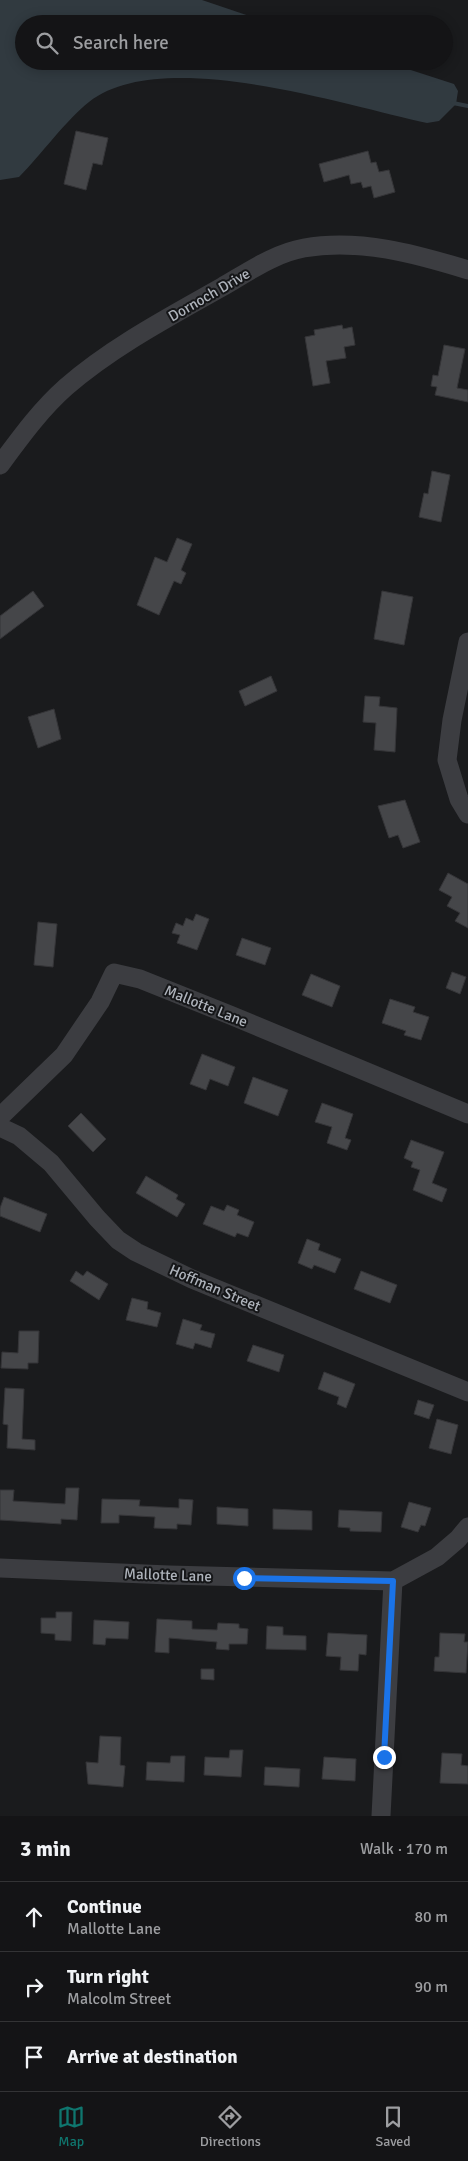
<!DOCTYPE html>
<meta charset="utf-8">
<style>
body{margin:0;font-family:Signika,sans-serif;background:#1d1d1f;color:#f1f3f6}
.stop{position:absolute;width:15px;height:15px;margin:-11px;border:4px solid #1a73e8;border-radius:50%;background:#fff}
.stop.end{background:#1a73e8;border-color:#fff;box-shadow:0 1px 5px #0008}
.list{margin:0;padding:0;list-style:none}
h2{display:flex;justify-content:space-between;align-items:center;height:65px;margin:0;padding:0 20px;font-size:21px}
h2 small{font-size:16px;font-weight:400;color:#9d9ea1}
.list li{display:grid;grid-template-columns:32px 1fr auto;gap:15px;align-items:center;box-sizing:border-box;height:70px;padding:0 20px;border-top:1px solid #333335}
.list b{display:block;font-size:19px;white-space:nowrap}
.list p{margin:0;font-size:16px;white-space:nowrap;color:#9d9ea1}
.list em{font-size:16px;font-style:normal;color:#9d9ea1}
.icon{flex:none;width:28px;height:28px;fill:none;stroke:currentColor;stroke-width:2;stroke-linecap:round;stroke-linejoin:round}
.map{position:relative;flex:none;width:468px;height:1816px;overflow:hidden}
.search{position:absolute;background:#141416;box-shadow:0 2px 12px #0003;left:15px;right:15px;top:15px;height:55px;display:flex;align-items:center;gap:12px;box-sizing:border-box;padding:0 18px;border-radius:28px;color:#9d9ea1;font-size:19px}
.sheet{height:275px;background:#141416}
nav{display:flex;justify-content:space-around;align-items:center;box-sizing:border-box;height:70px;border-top:1px solid #333335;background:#141416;font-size:14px;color:#9d9ea1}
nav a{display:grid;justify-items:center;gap:2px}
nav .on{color:#0f766e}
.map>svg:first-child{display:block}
.water{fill:#313a40}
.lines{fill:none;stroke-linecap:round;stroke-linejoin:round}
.stream{stroke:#313a40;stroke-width:4}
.building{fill:#454649;stroke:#353538}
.minor{stroke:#3c3d41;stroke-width:19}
.route{stroke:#1a73e8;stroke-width:6}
.labels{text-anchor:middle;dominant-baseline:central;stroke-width:4;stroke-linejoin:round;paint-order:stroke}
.street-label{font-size:15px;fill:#aeb3bb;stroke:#151618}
</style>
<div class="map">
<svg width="468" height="1816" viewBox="0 0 468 1816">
<rect width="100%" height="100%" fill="#1a1b1d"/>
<path class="water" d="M0 0H202L273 24H24V61H383L454 84 458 91 456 104 439 121 427 123C344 105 161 45 89 102 66 120 41 155 19 177L0 180Z"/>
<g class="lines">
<path class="stream" d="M453 103 468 106"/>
</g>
<path class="building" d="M76 131 108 138 102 165 93 163 86 190 64 184Z
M368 151 371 163 376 162 379 172 389 170 395 192 374 198 371 186 363 188 361 182 351 184 349 175 324 182 319 164Z
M342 325 343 329 352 327 355 345 344 347 346 358 326 361 330 383 313 386 305 337 315 335 314 330Z
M444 345 465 349 457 388 468 390V402L435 395 437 387 431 386 433 375 438 376Z
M432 471 450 475 441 522 419 517 424 493 428 494Z
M177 538 192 544 181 570 186 573 181 584 174 581 159 615 137 605 155 557 167 562Z
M33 591 44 606 0 639V616Z
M382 591 413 597 404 645 374 639Z
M271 676 277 691 245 706 239 691Z
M365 696 380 697 379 706 397 708 395 752 374 750 376 723 363 722Z
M54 709 61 739 38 748 28 717Z
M405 800 420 842 403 848 398 835 389 838 378 806Z
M448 873 468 884V928L455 921 460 913 447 906 452 897 439 890Z
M196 914 209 919 197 950 177 943 180 935 172 933 176 923 183 926 186 918 193 921Z
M38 922 57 924 53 967 34 965Z
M242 938 271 948 265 965 236 955Z
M452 972 466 977 460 994 446 988Z
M311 974 340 986 332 1007 302 995Z
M390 999 415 1007 413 1012 429 1017 421 1040 404 1035 406 1031 382 1023Z
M202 1054 235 1067 228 1086 210 1079 206 1090 190 1084Z
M253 1077 288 1090 278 1116 244 1103Z
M322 1103 353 1114 345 1138 351 1140 347 1150 327 1143 332 1127 315 1122Z
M81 1113 106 1139 93 1152 68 1126Z
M411 1140 444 1152 432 1183 447 1189 442 1202 413 1190 420 1170 411 1167 413 1162 404 1158Z
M146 1176 178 1195 176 1199 185 1204 177 1217 136 1193Z
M4 1197 47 1214 40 1232 0 1216V1208Z
M227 1205 239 1210 237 1215 254 1222 248 1237 237 1233 235 1237 203 1224 211 1206 224 1211Z
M307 1239 320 1244 318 1250 341 1259 335 1273 314 1265 312 1269 298 1263Z
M76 1271 83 1276 87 1271 108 1284 99 1300 70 1281Z
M361 1271 397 1285 390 1303 354 1289Z
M132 1298 148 1302 147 1309 161 1313 157 1327 126 1320Z
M183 1319 202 1325 200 1330 215 1334 211 1348 195 1343 193 1349 176 1344Z
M19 1331H39L38 1363H28V1369L1 1368 2 1352 18 1353Z
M253 1345 284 1355 279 1372 247 1361Z
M324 1372 355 1384 346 1408 337 1404 339 1397 318 1389Z
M5 1388 24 1389 22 1439 35 1440V1450L7 1448 8 1425 3 1424Z
M418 1400 434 1405 429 1419 414 1414Z
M437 1419 458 1425 451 1454 429 1448Z
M66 1488H79L77 1520 61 1519V1524L0 1520V1490H14L13 1501 65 1504Z
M102 1499 140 1500 139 1506 179 1508V1499L193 1500 191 1525 177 1524V1529L154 1528 155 1517 119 1515V1523H101Z
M409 1502 431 1508 425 1526 421 1525 418 1532 401 1527Z
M217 1507 248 1509V1526L217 1524Z
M273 1509 312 1511V1530L273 1529Z
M339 1510 382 1512 381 1532 350 1531V1528L338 1527Z
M56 1612H72L71 1641 55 1640V1634L41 1633V1618H56Z
M157 1619 192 1621V1629L217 1630 218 1623 239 1624V1628L248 1629 247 1644H229V1650L216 1649 217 1642 169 1638V1653L155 1652Z
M94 1620 129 1622 128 1639 106 1638 105 1645 93 1644Z
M267 1626 283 1627V1635L306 1636V1650L266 1649Z
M328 1633 367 1635 366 1655 359 1654 358 1671 340 1670 341 1657 326 1656Z
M440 1633 465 1634 464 1642H468L466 1673 434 1671 435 1657H439Z
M201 1669H214V1680L201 1679Z
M100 1736 121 1737 120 1765 125 1766 123 1787 88 1784 86 1762 98 1763Z
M230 1750H243L241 1777 204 1775 205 1757 229 1758Z
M442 1753 462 1754 461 1765 468 1766V1784L440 1783Z
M171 1756H185L184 1782 146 1780 147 1762 170 1763Z
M324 1757 356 1759 355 1781 322 1779Z
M265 1767 300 1769 299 1787 264 1785Z"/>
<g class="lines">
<path class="minor" d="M0 465C20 438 40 410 66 387 112 347 169 317 222 287 248 272 275 253 304 248 359 238 416 254 468 270
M468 642 452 720 447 760 459 799 468 814
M0 1117 64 1055 100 1002 114 973 140 979 230 1015 468 1114
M0 1127 19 1136 51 1163 97 1218 118 1240 136 1252 192 1279 468 1392
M0 1568 169 1575 393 1581 437 1557 458 1539 468 1527
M381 1816 393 1581"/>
</g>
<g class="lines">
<path class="route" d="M244 1578 393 1581 384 1757"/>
</g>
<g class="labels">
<g class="street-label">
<text transform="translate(209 295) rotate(-30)">Dornoch Drive</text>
<text transform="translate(206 1006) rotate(22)">Mallotte Lane</text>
<text transform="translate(215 1288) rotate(23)">Hoffman Street</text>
<text transform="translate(168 1575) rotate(2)">Mallotte Lane</text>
</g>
</g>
</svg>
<div class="stop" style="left:244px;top:1578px"></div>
<div class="stop end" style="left:384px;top:1757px"></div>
<div class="search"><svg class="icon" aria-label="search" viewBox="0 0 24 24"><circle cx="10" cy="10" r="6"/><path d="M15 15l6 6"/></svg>Search here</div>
</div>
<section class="sheet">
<h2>3 min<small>Walk · 170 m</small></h2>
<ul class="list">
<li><svg class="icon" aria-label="ahead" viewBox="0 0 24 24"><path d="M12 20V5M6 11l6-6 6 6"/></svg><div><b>Continue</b><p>Mallotte Lane</p></div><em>80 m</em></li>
<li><svg class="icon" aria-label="right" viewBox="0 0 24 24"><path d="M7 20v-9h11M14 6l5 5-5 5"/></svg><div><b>Turn right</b><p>Malcolm Street</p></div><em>90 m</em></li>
<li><svg class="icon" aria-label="arrive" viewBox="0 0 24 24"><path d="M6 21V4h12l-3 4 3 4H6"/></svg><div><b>Arrive at destination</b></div></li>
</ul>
</section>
<nav>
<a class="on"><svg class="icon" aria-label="map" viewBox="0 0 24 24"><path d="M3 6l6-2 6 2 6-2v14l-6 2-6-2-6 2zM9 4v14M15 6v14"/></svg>Map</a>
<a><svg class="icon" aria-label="directions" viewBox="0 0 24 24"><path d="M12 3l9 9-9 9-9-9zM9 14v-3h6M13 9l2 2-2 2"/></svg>Directions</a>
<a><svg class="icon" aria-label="saved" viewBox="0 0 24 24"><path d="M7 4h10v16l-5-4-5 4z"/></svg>Saved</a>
</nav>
